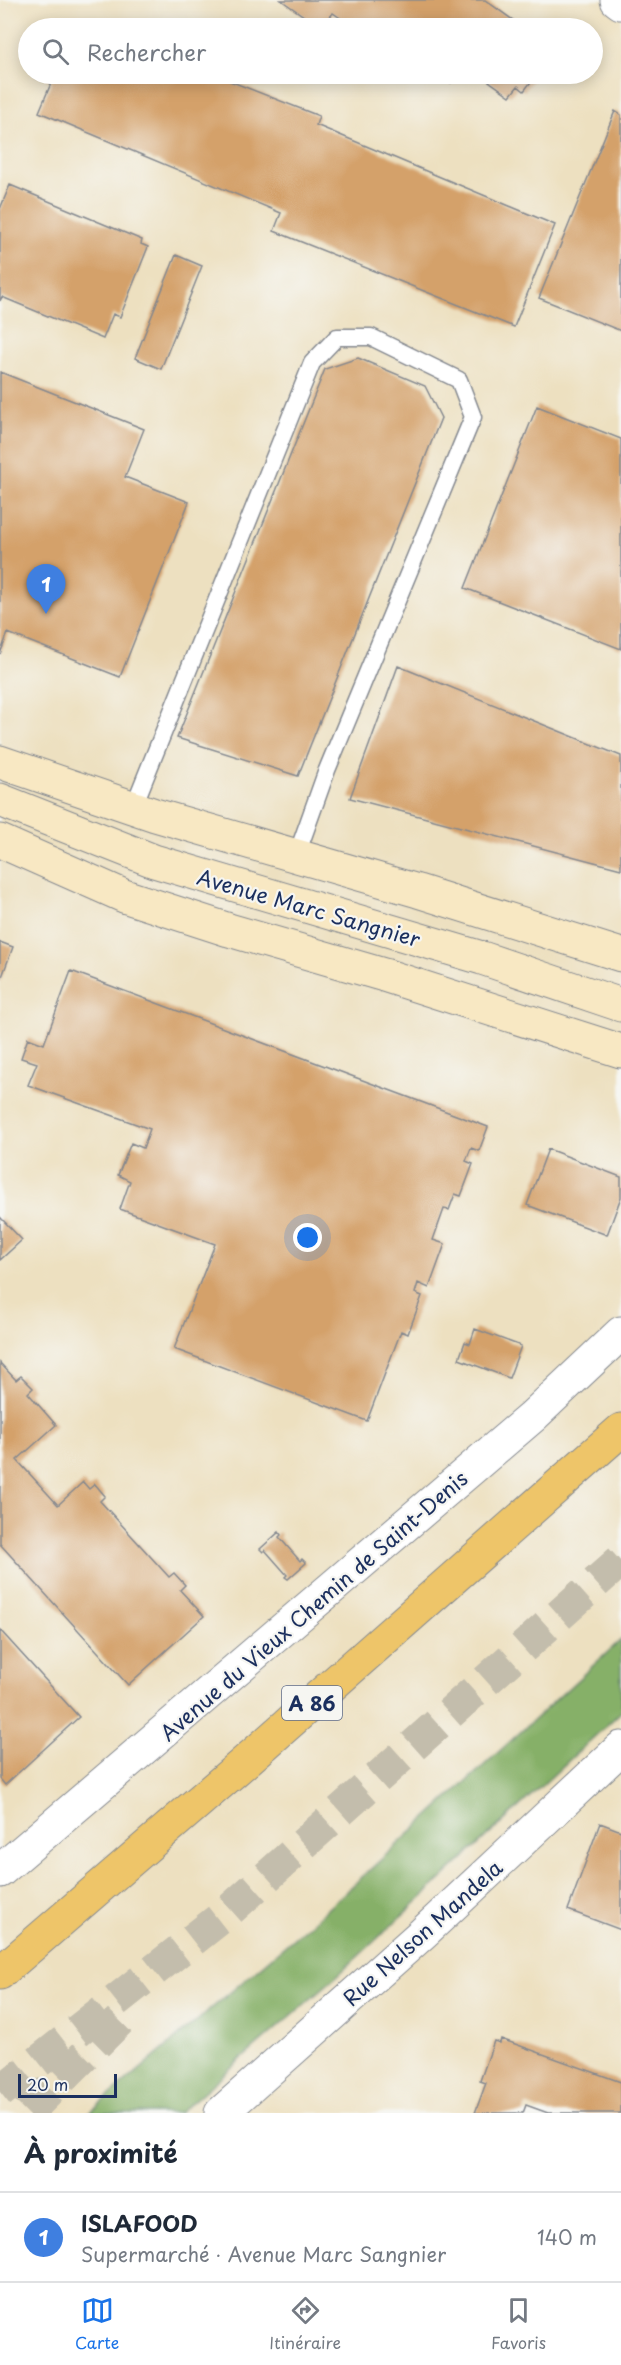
<!DOCTYPE html>
<html lang="fr">
<meta charset="utf-8">
<style>
body{margin:0;font-family:"Playpen Sans",sans-serif;background:#f2f2f3;color:#1f2937}
.scale{position:absolute;left:18px;bottom:15px;width:99px;box-sizing:border-box;padding-left:6px;border:3px solid #1b2f5e;border-top:0;font-size:16px;line-height:21px;white-space:nowrap;color:#1b2f5e;-webkit-text-stroke:4px #f6f6f2;paint-order:stroke}
.you{position:absolute;left:308px;top:1238px;width:21px;height:21px;margin:-15px;border:4px solid #fff;border-radius:50%;background:#1a73e8;box-shadow:0 0 0 9px #1a73e833}
.badge{display:grid;place-items:center;width:39px;height:39px;border-radius:50%;background:#1a73e8;color:#fff;font-size:20px;font-weight:700}
.pin{position:absolute;translate:-50% -50px;filter:drop-shadow(0 2px 3px #0008)}
.pin::after{content:'';position:absolute;top:32px;width:21px;height:18px;background:inherit;clip-path:polygon(0 0,100% 0,50% 100%)}
.list{margin:0;padding:0;list-style:none}
h2{display:flex;justify-content:space-between;align-items:center;height:78px;margin:0;padding:0 24px;font-size:26px}
h2 small{font-size:20px;font-weight:400;color:#747a83}
.list li{display:grid;grid-template-columns:39px 1fr auto;gap:18px;align-items:center;box-sizing:border-box;height:90px;padding:0 24px;border-top:2px solid #e0e1e3}
.list b{display:block;font-size:22px;white-space:nowrap}
.list p{margin:0;font-size:20px;white-space:nowrap;color:#747a83}
.list em{font-size:20px;font-style:normal;color:#747a83}
.icon{flex:none;width:33px;height:33px;fill:none;stroke:currentColor;stroke-width:2;stroke-linecap:round;stroke-linejoin:round}
.map{position:relative;flex:none;width:621px;height:2113px;overflow:hidden}
.search{position:absolute;background:#fff;box-shadow:0 3px 15px #0003;left:18px;right:18px;top:18px;height:66px;display:flex;align-items:center;gap:15px;box-sizing:border-box;padding:0 21px;border-radius:33px;color:#747a83;font-size:22px}
.sheet{height:168px;background:#fff}
nav{display:flex;justify-content:space-around;align-items:center;box-sizing:border-box;height:84px;border-top:2px solid #e0e1e3;background:#fff;font-size:16px;color:#747a83}
nav a{display:grid;justify-items:center;gap:3px}
nav .on{color:#1a73e8}
.map>svg:first-child{display:block}
.forest{fill:#86b068;stroke:#507063;stroke-width:1.5}
.building{fill:#d4a16a}
.lines{fill:none;stroke-linecap:round;stroke-linejoin:round}
.highway-tunnel{stroke:#c3bdac;stroke-width:33;stroke-dasharray:33 16;stroke-linecap:butt}
.lane-casing{stroke:#84888f;stroke-width:19}
.street-casing{stroke:#84888f;stroke-width:35}
.secondary-casing{stroke:#84888f;stroke-width:35}
.highway-casing{stroke:#84888f;stroke-width:35}
.lane{stroke:#fff;stroke-width:16}
.street{stroke:#fff;stroke-width:33}
.secondary{stroke:#f8e8c3;stroke-width:33}
.highway{stroke:#eec569;stroke-width:33}
.labels{text-anchor:middle;dominant-baseline:central;stroke-width:4.5;stroke-linejoin:round;paint-order:stroke}
.shield{fill:#f6f6f2;stroke:#5d6b8a;stroke-width:1.5}
.shield-label{font-size:20px;font-weight:bold;fill:#1b2f5e}
.street-label{font-size:21px;fill:#1b2f5e;stroke:#f6f6f2}
</style>
<div class="map">
<svg width="621" height="2113" viewBox="0 0 621 2113">
<rect width="100%" height="100%" fill="#f6f6f2"/>
<filter id="ink" filterUnits="userSpaceOnUse"><feTurbulence type="fractalNoise" baseFrequency=".0167" numOctaves="2"/><feDisplacementMap in="SourceGraphic" scale="12" xChannelSelector="R" yChannelSelector="G"/><feConvolveMatrix kernelMatrix="1 2 1 2 8 2 1 2 1" color-interpolation-filters="sRGB"/></filter>
<filter id="wash" filterUnits="userSpaceOnUse"><feTurbulence type="fractalNoise" baseFrequency=".008" numOctaves="4" result="noise"/><feDisplacementMap in="SourceGraphic" scale="24" xChannelSelector="R" yChannelSelector="G"/><feGaussianBlur stdDeviation="1.35" result="paint"/><feColorMatrix in="noise" values="0 0 0 0 0 0 0 0 0 0 0 0 0 0 0 0 0 1.4 0 .05"/><feComposite in="paint" operator="in"/></filter>
<g filter="url(#wash)">
<rect width="100%" height="100%" fill="#ede0c0"/>
<path class="forest" d="M621 1640V1712L337 1976 179 2113H89L315 1920Z"/>
<g id="blocks">
<path class="building" d="M281 0H485L524 28H355L333 13 321 28Z
M76 20 96 28H73Z
M47 74H212L319 116 316 125 555 225 514 327 274 231 281 213 39 112 52 81 45 79Z
M438 74H458L451 83Z
M479 74H528L534 78 524 91 518 86 510 96Z
M615 111 621 115V331L539 298Z
M10 185 142 240 141 244 148 247 120 317 113 314 103 339 2 297 0 301V209Z
M176 255 202 266 161 369 135 358Z
M358 358 425 386 441 418 298 776 177 738 325 369Z
M0 372 144 429 125 477 189 502 120 677 8 633 0 654Z
M537 406 621 439V649L465 588Z
M398 666 621 756V869L350 798Z
M0 942 13 947 0 982Z
M71 971 488 1127 479 1151 471 1148 466 1161 473 1164 461 1196 455 1194 449 1210 444 1209 433 1240 445 1244 429 1288 418 1283 415 1293 422 1296 408 1334 401 1331 367 1421 174 1349 215 1244 120 1209 130 1181 118 1175 131 1143 143 1148 150 1129 28 1085 37 1063 21 1058 28 1038 44 1044Z
M548 1149 621 1177V1197L607 1235 527 1205Z
M0 1217 22 1240 0 1260Z
M475 1329 521 1346 509 1378 459 1359 465 1342 470 1344Z
M0 1363 16 1380 21 1376 33 1388 28 1393 56 1425 17 1460 58 1505 83 1482 89 1489 95 1484 105 1496 100 1501 169 1577 174 1573 185 1585 180 1590 204 1616 128 1685 0 1544Z
M279 1532 281 1535 279 1537 300 1561 302 1559 306 1563 288 1579 285 1577 287 1575 265 1550 263 1552 260 1549Z
M0 1630 79 1717 5 1785 0 1779Z
M600 1823 621 1831V1930L568 1910Z
M501 2039 621 2082V2113H548L526 2105 523 2113H475L486 2083 480 2081 494 2041 500 2043Z"/>
</g>
</g>
<g filter="url(#ink)">
<use href="#blocks" fill-opacity="0" stroke="#84888f" stroke-width="1.5"/>
<g class="lines">
<path class="highway-tunnel" d="M0 2092 223 1916 621 1560
M27 2113 120 2020"/>
<g class="lane-casing">
<path id="lane" d="M133 808 312 363 337 337H371L459 380 473 417 327 770 296 857"/>
</g>
<g class="street-casing">
<path id="street" d="M617 0 621 3
M0 1871 532 1417 621 1333
M221 2113 423 1933 621 1748"/>
</g>
<g class="secondary-casing">
<path id="secondary" d="M0 762 155 815 418 891 621 955
M0 800 154 861 482 958 621 1005
M0 841 124 896 229 930 384 975 621 1051"/>
</g>
<g class="highway-casing">
<path id="highway" d="M0 1973 246 1761 621 1430"/>
</g>
<use href="#lane" class="lane"/>
<use href="#street" class="street"/>
<use href="#secondary" class="secondary"/>
<use href="#highway" class="highway"/>
</g>
</g>
<g class="labels">
<rect class="shield" x="282" y="1686" width="60" height="34" rx="4.5"/>
<g class="shield-label">
<text x="312" y="1703">A 86</text>
</g>
<g class="street-label">
<text transform="translate(309 907) rotate(16)">Avenue Marc Sangnier</text>
<text transform="translate(313 1605) rotate(-41)">Avenue du Vieux Chemin de Saint-Denis</text>
<text transform="translate(422 1932) rotate(-42)">Rue Nelson Mandela</text>
</g>
</g>
</svg>
<div class="scale">20 m</div>
<div class="you"></div>
<div class="pin badge" style="left:46px;top:614px;background:#3f7fe0">1</div>
<div class="search"><svg class="icon" aria-label="search" viewBox="0 0 24 24"><circle cx="10" cy="10" r="6"/><path d="M15 15l6 6"/></svg>Rechercher</div>
</div>
<section class="sheet">
<h2>À proximité<small></small></h2>
<ul class="list">
<li><span class="badge" style="background:#3f7fe0">1</span><div><b>ISLAFOOD</b><p>Supermarché · Avenue Marc Sangnier</p></div><em>140 m</em></li>
</ul>
</section>
<nav>
<a class="on"><svg class="icon" aria-label="map" viewBox="0 0 24 24"><path d="M3 6l6-2 6 2 6-2v14l-6 2-6-2-6 2zM9 4v14M15 6v14"/></svg>Carte</a>
<a><svg class="icon" aria-label="directions" viewBox="0 0 24 24"><path d="M12 3l9 9-9 9-9-9zM9 14v-3h6M13 9l2 2-2 2"/></svg>Itinéraire</a>
<a><svg class="icon" aria-label="saved" viewBox="0 0 24 24"><path d="M7 4h10v16l-5-4-5 4z"/></svg>Favoris</a>
</nav>
